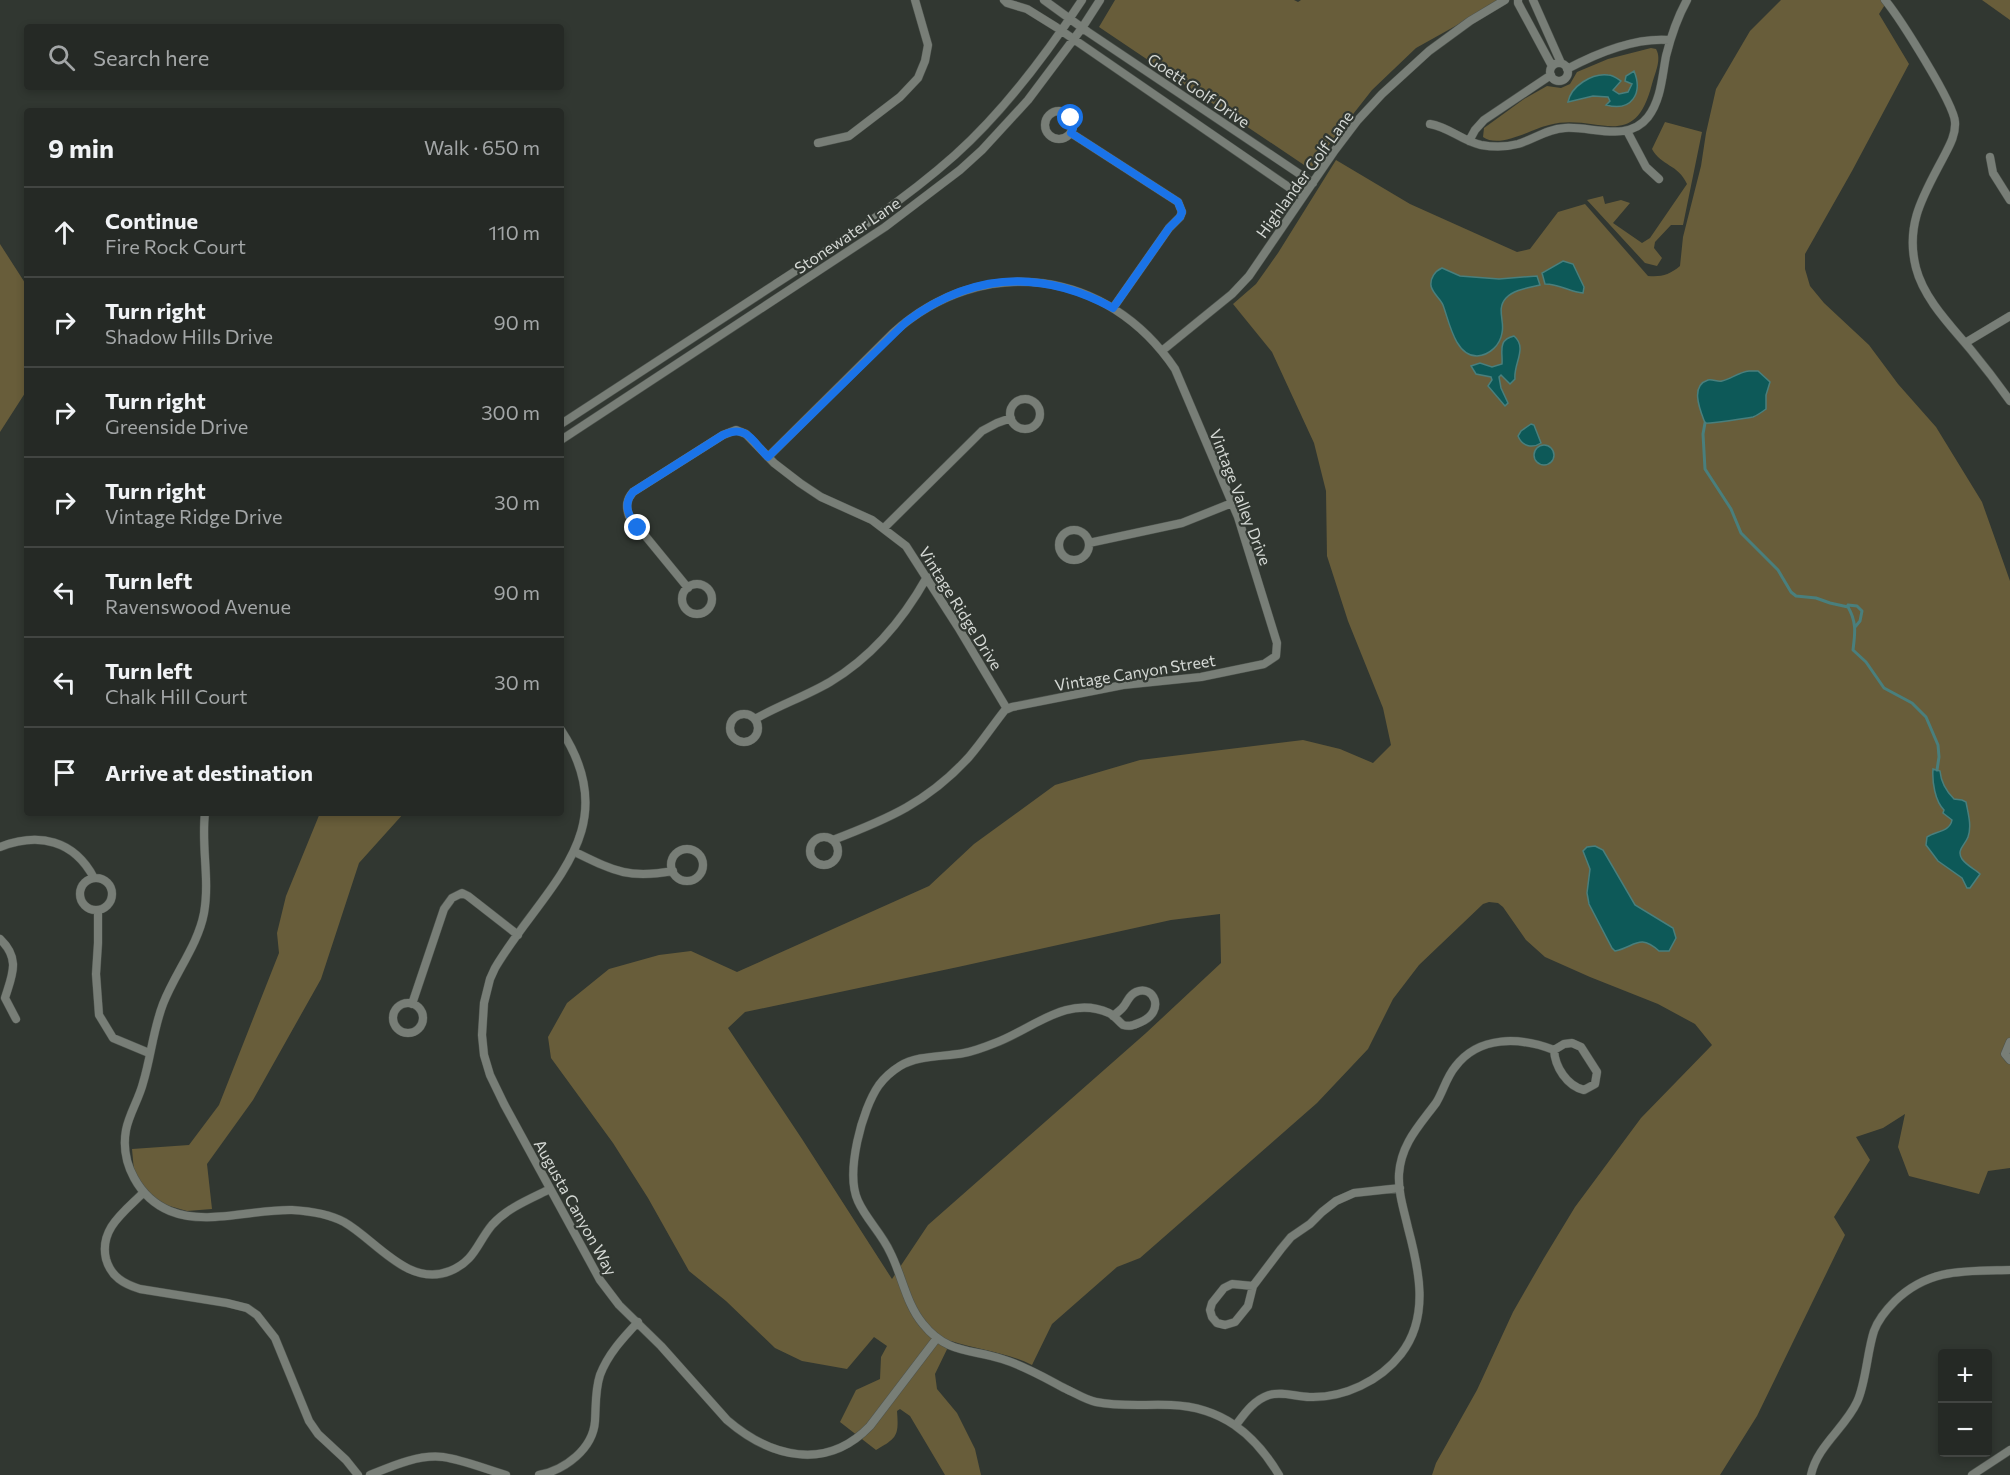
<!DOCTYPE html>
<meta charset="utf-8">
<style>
body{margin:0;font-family:Commissioner,sans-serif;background:#2d312d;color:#f1f3f6}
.controls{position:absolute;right:18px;bottom:18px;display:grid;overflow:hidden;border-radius:6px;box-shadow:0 3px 9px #0003}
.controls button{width:54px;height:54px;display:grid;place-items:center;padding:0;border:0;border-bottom:2px solid #424542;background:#252925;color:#f1f3f6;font:30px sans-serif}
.stop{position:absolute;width:18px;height:18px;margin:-14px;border:4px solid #1a73e8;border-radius:50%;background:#fff}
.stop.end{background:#1a73e8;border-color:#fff;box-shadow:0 2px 6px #0008}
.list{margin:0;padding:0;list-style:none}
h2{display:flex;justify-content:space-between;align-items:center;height:78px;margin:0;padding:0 24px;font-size:26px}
h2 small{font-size:20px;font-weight:400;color:#a3a6a7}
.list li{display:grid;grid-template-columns:39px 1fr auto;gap:18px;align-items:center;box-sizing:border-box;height:90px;padding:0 24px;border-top:2px solid #424542}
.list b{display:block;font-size:22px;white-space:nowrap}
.list p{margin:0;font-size:20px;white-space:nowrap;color:#a3a6a7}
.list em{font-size:20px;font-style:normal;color:#a3a6a7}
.icon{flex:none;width:33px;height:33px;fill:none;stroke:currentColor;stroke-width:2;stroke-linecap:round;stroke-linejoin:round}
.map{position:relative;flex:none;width:2010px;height:1475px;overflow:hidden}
.search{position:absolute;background:#252925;box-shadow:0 3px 9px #0003;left:24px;top:24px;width:540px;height:66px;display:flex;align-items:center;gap:15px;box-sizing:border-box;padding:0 21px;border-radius:6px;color:#a3a6a7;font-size:22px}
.panel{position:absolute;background:#252925;box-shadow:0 3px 9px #0003;left:24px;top:108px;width:540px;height:708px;border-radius:6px}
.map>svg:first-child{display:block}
.green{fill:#685d3a;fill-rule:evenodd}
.water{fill:#0d5958;stroke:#497f7d;stroke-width:1.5}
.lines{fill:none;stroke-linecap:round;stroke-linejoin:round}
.stream{stroke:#497f7d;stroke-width:3}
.street-casing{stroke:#4d534d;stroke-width:9}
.street{stroke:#787e77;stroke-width:8}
.route{stroke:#1a73e8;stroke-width:8}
.labels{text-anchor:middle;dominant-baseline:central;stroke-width:4.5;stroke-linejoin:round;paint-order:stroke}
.street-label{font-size:16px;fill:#d4d8d4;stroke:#313731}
</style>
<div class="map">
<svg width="2010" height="1475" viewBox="0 0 2010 1475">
<rect width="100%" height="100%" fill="#313731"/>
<path class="green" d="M1115 0H1294L1298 2 1301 0H1502L1416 48 1372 90 1310 169 1099 27Z
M1781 0H1888L1879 14 1909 64 1852 171 1805 254V269L1810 286 1824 303 1869 345 1898 384 1936 427 1982 502 2010 581V1168L1988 1171 1979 1194 1909 1176 1898 1147 1905 1114 1883 1128 1856 1137 1870 1160 1834 1217 1845 1235 1757 1416 1720 1475H1432L1436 1463 1477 1390 1513 1312 1544 1258 1575 1207 1641 1118 1712 1045 1695 1024 1658 1004 1590 977 1545 957 1526 940 1503 907 1498 903 1489 902 1483 904 1419 965 1393 999 1368 1049 1317 1103 1140 1258 1117 1267 1052 1324 1032 1365C1006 1352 978 1350 951 1341L935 1374 937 1389 957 1413 975 1449 981 1475H945L910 1416 900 1409 897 1411C899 1436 897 1438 876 1450L840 1422 856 1390 880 1379 881 1357 887 1346 874 1337 847 1369 802 1361 775 1348 726 1301 689 1271 648 1198 613 1143 551 1058 548 1037 567 1003 609 969 659 955 691 951 737 972 929 886 974 844 1055 785 1140 760 1303 740 1340 749 1373 763 1391 745 1383 708 1348 621 1327 556 1326 491 1314 443 1272 352 1233 304 1256 284 1278 253 1336 160 1410 204 1517 252 1530 249 1558 212 1585 204 1648 276C1662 277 1669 275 1680 266L1683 237 1701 166 1706 133 1716 89 1750 31ZM1220 914 1221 963 1146 1033 928 1225 892 1279 802 1139 728 1028 745 1012 958 967 1171 920Z
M1982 0H2010V20Z
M1651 48 1656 49C1662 59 1655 73 1652 84 1634 155 1597 112 1549 125 1531 129 1500 149 1483 137L1484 128 1524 99 1547 86 1561 88 1570 84 1577 72 1608 59Z
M1665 122 1702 132 1683 225H1671L1655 242 1654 248 1662 258 1657 266 1645 263 1587 200 1603 196 1605 204 1621 200 1630 203 1613 223 1642 243 1650 238 1687 184C1678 164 1661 166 1652 149Z
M0 244 27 286V390L0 432Z
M320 813H404L359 863 321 979 253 1100 207 1164 212 1209 187 1211 159 1203 147 1191 134 1171 132 1149 189 1145 219 1105 279 953 277 933 286 896Z"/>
<path class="water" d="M1634 71C1643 93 1632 112 1606 105L1610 101 1608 97 1593 96 1568 102C1571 86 1592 73 1608 75 1613 75 1618 79 1621 81L1613 90 1619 94 1628 92 1632 84 1625 81 1626 76Z
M1563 261 1573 264 1584 287 1583 293C1570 292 1560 284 1545 284L1542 273Z
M1442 268 1460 276 1499 279 1537 276 1540 285C1529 288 1515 289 1506 298 1496 309 1505 321 1502 333 1500 345 1490 355 1477 356 1455 356 1449 321 1443 305 1440 298 1433 294 1431 286 1430 278 1435 271 1442 268Z
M1514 336C1528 348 1513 364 1515 379L1510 384 1501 375 1499 377 1501 388 1508 403 1505 406 1488 386 1492 380 1491 377 1476 374 1471 366 1480 363 1492 367 1502 364C1503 352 1497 340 1514 336Z
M1749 371H1758L1770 382 1766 395V409C1762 412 1758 415 1753 417 1748 418 1710 424 1705 423 1701 412 1689 386 1708 380 1713 379 1717 382 1722 381 1731 379 1739 372 1749 371Z
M1531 424 1534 425 1541 443C1532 449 1522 446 1518 436L1521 431Z
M1534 455a10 10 0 1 1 20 0a10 10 0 1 1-20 0Z
M1933 769 1940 771C1941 783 1946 791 1954 799L1962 800 1966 802C1968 813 1972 826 1968 837 1965 845 1956 850 1962 859 1967 866 1975 869 1980 874L1970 888H1967L1962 878 1938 861 1926 845 1927 837C1935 831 1950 832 1952 820L1943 813 1944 810C1935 801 1932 782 1933 769Z
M1595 846 1603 850 1635 905 1673 928 1676 938 1669 951H1659C1639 933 1635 947 1615 951L1612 948 1589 904 1587 893 1590 869 1583 851 1587 847Z"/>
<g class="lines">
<path class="stream" d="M1705 423 1703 434 1705 469 1731 509 1741 533 1778 570 1791 592 1796 596 1816 598 1830 603 1848 607C1857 622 1855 634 1853 650L1866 662 1884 688 1912 703 1926 717 1938 745 1939 757 1937 770
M1848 605 1857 606 1862 611 1860 621 1855 627"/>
<g class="street-casing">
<path id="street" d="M1004 0 1007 3 1027 9 1056 27 1303 197
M1044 0 1088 32 1313 183
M1518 0V3L1552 66
M1533 0 1561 63
M1885 0C1899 17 1954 103 1955 122 1956 136 1948 148 1942 160 1923 196 1905 225 1916 268 1924 299 1951 326 1971 350 1985 367 1998 384 2010 401
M1550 72a9 9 0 1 1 18 0a9 9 0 1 1-18 0Z
M1567 69C1597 53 1636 37 1670 40
M1045 125a14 14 0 1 1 28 0a14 14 0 1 1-28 0Z
M1430 124C1449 127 1462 141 1481 145 1492 147 1507 147 1518 144 1534 139 1547 129 1565 128 1592 126 1628 143 1648 117 1661 100 1662 77 1666 56 1671 36 1677 18 1687 0
M1627 131 1646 167 1659 179
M1071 133 1178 202 1182 212 1180 217 1169 228 1113 308
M1469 141 1475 130 1484 120 1551 75
M818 143 849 136 900 97 918 78 925 61 928 45 915 0
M1990 157 1993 173 2010 200
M1965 343 2010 316
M1163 350 1232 294 1249 276 1335 150 1357 121 1382 94 1429 51 1470 21 1505 0
M1010 414a15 15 0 1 1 30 0a15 15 0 1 1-30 0Z
M561 424C632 378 703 331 774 285 837 244 900 204 955 155 1005 110 1046 55 1082 0
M561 440 885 227 960 170 982 150 1028 100 1082 28 1100 0
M768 457 893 333C983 252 1108 269 1175 369L1238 517 1277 643 1276 656 1264 664 1201 677 1123 685 1012 707 1005 710C993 725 982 742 969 757 928 802 888 819 833 840
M884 528 982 431 997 423 1011 418
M1059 545a15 15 0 1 1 30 0a15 15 0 1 1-30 0Z
M1089 543 1182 523 1232 503
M682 599a15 15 0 1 1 30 0a15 15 0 1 1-30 0Z
M688 588 629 516C626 507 626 500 633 492L723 435 736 430 746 434 774 463 800 483 821 497 872 520 906 546 958 627 1007 709
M730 728a14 14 0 1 1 28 0a14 14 0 1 1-28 0Z
M755 719C780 705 806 696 830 682 872 657 904 618 927 577
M561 730C628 832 542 888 495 968L490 979 484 1003 482 1035 484 1055 490 1075 504 1104 600 1280 619 1305 661 1346 727 1420C770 1457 826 1472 870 1426L937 1338
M205 813C201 846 210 879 204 913 198 945 175 973 163 1004 153 1030 151 1057 143 1083 139 1099 129 1114 126 1130 120 1163 139 1198 170 1211 206 1226 253 1209 292 1210 309 1211 329 1214 344 1222 376 1240 408 1288 450 1271 475 1261 477 1243 492 1225 507 1208 530 1199 550 1189
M810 851a14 14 0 1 1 28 0a14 14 0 1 1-28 0Z
M0 847C39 832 74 840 94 878
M671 865a16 16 0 1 1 32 0a16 16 0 1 1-32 0Z
M575 852C614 871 628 879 673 871
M80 894a16 16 0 1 1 32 0a16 16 0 1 1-32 0Z
M98 910V943L96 974 99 1015 113 1038 149 1053
M0 939C21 959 12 975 5 998L16 1019
M393 1018a15 15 0 1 1 30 0a15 15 0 1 1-30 0Z
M412 1004 444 909 452 898 462 893 468 896 518 935
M1113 1016C1117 1013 1121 1010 1124 1006 1128 1001 1129 995 1136 992 1154 984 1166 1011 1141 1022 1134 1025 1130 1027 1123 1025 1118 1021 1115 1016 1109 1013 1067 994 1031 1030 995 1043 985 1047 975 1051 964 1053 943 1057 918 1055 900 1066 892 1071 885 1077 879 1085 862 1109 845 1173 858 1201 866 1219 882 1234 890 1252 902 1275 906 1304 923 1324 947 1354 971 1349 1002 1359 1025 1366 1045 1378 1066 1389 1075 1393 1086 1400 1096 1402 1120 1407 1146 1404 1171 1405 1221 1407 1254 1433 1279 1475
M2010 1042 2005 1054 2010 1060
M1572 1043 1581 1047 1597 1072 1595 1084 1584 1090C1567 1086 1555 1067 1554 1050L1564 1044Z
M143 1193C124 1212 99 1229 106 1259 111 1277 124 1284 140 1289L227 1303 247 1308 257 1315 275 1338 309 1421 318 1434 346 1460 358 1475
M1253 1286 1232 1284 1224 1288 1212 1303 1210 1310 1212 1317 1217 1323 1225 1325 1235 1322 1248 1306 1253 1286 1281 1249 1291 1237 1310 1224 1322 1212 1336 1201 1354 1193 1400 1188
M1236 1425C1245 1413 1254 1400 1269 1395 1283 1391 1296 1397 1310 1397 1344 1398 1380 1381 1401 1354 1430 1317 1419 1269 1408 1228 1404 1210 1398 1193 1399 1174 1401 1144 1419 1126 1436 1103 1443 1092 1446 1078 1455 1067 1479 1035 1520 1037 1554 1050
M370 1475C392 1466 419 1454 443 1457 464 1460 485 1469 506 1475
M539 1475C565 1470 593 1449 595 1421 596 1405 595 1390 600 1375 608 1354 623 1338 638 1322
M1811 1475C1817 1446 1845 1428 1857 1402 1866 1383 1867 1352 1874 1331 1878 1320 1887 1309 1895 1301 1929 1268 1965 1271 2010 1270
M1972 1475 2010 1450"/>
</g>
<use href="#street" class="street"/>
</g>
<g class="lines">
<path class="route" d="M638 528C629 517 622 505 633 492L723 435C747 424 752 441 768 457L906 322C972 272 1041 269 1113 308L1169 228 1180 217 1182 212 1178 202 1071 133 1073 128 1071 118"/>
</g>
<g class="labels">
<g class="street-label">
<text transform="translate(1199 90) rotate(34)">Goett Golf Drive</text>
<text transform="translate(1304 174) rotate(-54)">Highlander Golf Lane</text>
<text transform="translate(847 235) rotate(-34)">Stonewater Lane</text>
<text transform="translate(1241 497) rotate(69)">Vintage Valley Drive</text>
<text transform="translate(961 608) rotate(58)">Vintage Ridge Drive</text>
<text transform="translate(1135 672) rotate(-9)">Vintage Canyon Street</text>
<text transform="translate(576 1207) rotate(61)">Augusta Canyon Way</text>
</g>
</g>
</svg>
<div class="controls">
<button>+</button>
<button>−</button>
</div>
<div class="stop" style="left:1071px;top:118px"></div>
<div class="stop end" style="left:638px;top:528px"></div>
<div class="search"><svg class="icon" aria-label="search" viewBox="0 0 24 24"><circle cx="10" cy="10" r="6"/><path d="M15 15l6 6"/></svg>Search here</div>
<section class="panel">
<h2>9 min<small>Walk · 650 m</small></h2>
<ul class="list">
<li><svg class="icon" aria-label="ahead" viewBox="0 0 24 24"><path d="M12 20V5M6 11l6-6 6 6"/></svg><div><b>Continue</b><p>Fire Rock Court</p></div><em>110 m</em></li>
<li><svg class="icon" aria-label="right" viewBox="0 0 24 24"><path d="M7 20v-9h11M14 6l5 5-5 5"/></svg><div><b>Turn right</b><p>Shadow Hills Drive</p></div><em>90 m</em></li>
<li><svg class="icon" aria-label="right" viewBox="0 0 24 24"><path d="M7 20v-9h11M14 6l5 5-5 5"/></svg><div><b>Turn right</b><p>Greenside Drive</p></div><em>300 m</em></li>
<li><svg class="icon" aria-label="right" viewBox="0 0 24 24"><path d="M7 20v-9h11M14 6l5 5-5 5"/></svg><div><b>Turn right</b><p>Vintage Ridge Drive</p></div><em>30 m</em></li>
<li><svg class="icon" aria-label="left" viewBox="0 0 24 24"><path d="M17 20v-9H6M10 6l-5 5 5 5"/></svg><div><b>Turn left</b><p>Ravenswood Avenue</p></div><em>90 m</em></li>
<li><svg class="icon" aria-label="left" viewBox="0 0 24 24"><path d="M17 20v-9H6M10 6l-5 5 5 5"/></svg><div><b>Turn left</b><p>Chalk Hill Court</p></div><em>30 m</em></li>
<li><svg class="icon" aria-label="arrive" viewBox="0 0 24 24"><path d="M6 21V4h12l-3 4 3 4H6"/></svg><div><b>Arrive at destination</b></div></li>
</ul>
</section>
</div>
